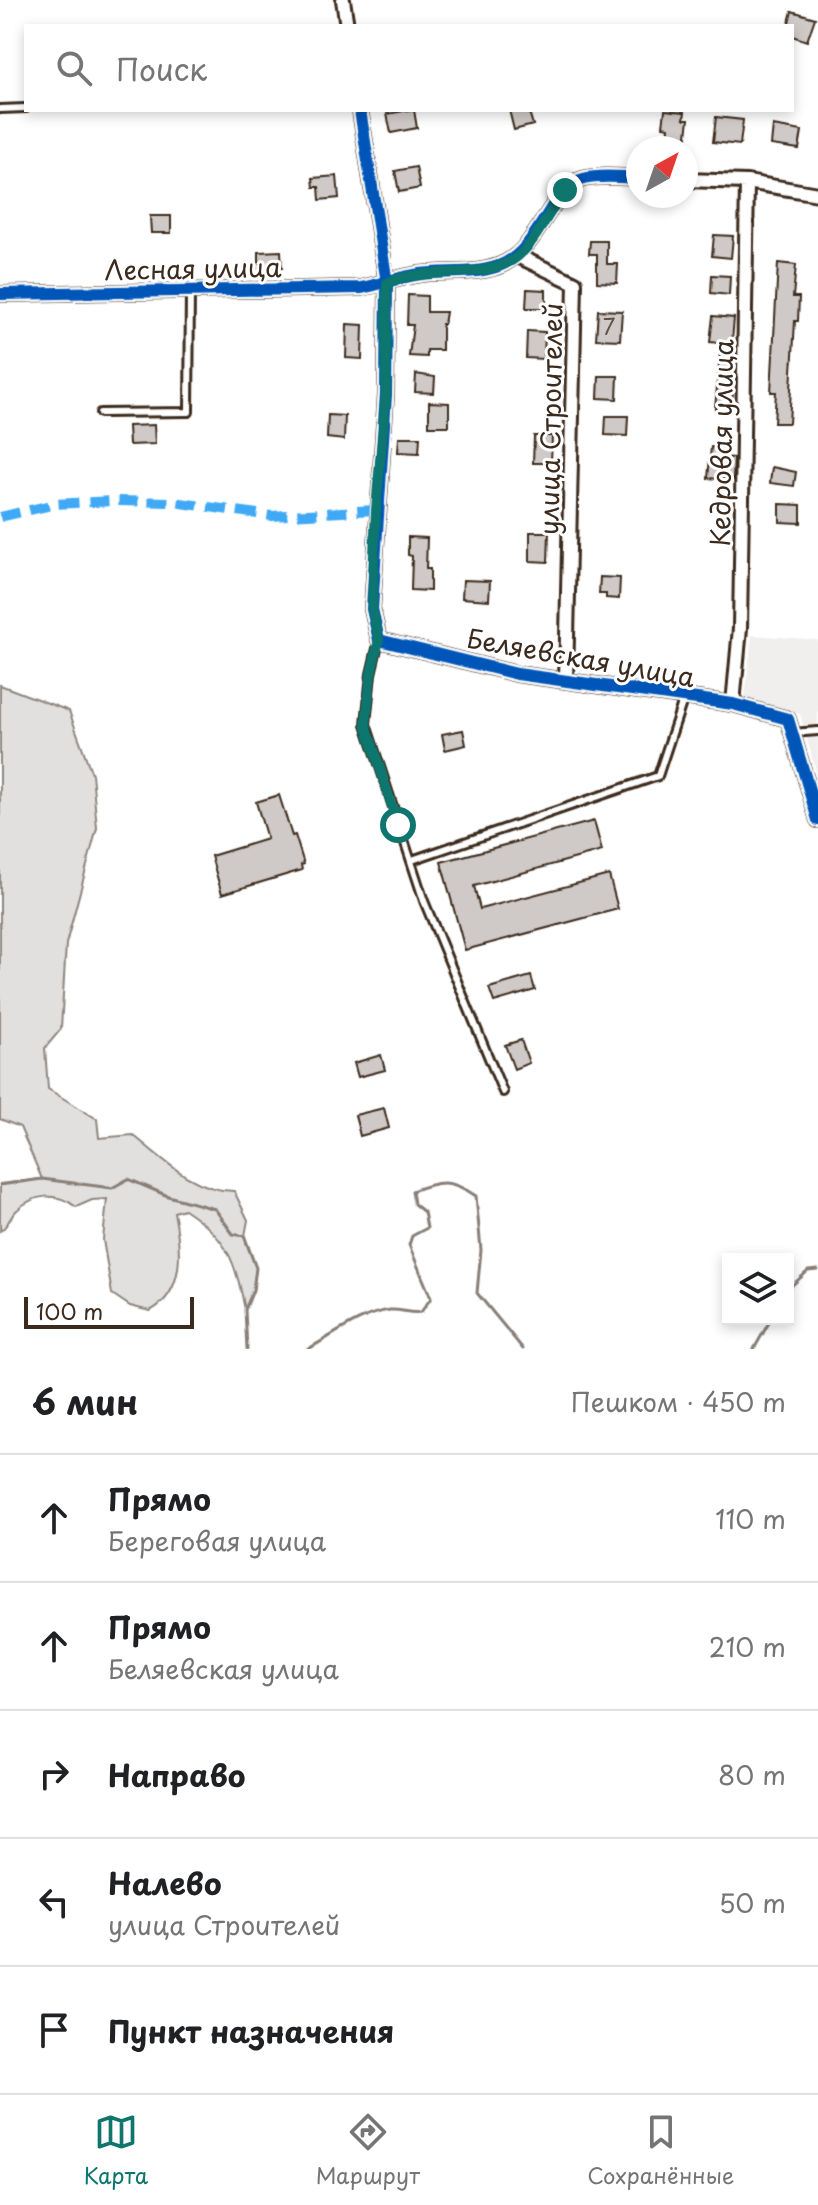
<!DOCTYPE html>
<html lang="ru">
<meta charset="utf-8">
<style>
body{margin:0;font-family:"Playpen Sans",sans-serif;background:#f6f6f6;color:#202124}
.controls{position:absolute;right:24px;bottom:24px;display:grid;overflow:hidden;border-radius:0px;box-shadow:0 4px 12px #0003}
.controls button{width:72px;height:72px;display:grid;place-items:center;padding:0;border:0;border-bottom:2px solid #e0e0e0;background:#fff;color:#202124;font:40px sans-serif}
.compass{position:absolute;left:626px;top:136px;width:72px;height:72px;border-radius:50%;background:#fff;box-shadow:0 4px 12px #0003;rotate:40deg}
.scale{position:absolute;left:24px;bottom:20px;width:170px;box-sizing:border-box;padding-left:8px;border:4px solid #3b2a1e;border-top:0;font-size:22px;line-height:28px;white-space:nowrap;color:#3b2a1e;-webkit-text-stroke:6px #fff;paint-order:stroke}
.stop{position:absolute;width:24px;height:24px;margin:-18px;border:6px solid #0f766e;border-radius:50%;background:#fff}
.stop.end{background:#0f766e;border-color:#fff;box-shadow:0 2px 8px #0008}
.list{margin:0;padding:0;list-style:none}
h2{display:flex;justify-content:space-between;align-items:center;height:104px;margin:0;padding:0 32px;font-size:34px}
h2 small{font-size:26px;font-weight:400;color:#757577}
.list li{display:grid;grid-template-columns:52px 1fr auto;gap:24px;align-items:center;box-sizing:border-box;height:128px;padding:0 32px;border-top:2px solid #e0e0e0}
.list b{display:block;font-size:30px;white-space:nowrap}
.list p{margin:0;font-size:26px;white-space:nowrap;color:#757577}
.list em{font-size:26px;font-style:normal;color:#757577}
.icon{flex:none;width:44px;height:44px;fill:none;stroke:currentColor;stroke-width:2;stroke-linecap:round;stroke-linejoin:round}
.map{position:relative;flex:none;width:818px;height:1349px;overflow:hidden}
.search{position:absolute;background:#fff;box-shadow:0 4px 12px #0003;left:24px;right:24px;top:24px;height:88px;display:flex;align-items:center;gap:20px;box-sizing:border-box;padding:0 28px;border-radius:0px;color:#757577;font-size:30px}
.sheet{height:744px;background:#fff}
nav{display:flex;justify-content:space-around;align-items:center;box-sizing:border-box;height:112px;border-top:2px solid #e0e0e0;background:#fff;font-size:22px;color:#757577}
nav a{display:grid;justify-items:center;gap:4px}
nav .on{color:#0f766e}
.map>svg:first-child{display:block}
.built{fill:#f1efee}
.green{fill:#e2e0de;stroke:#8e857e;stroke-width:2}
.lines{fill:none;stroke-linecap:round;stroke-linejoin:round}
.stream{stroke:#887e77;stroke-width:3}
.building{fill:#cfcac7;stroke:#3b2a1e;stroke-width:2}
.lane-casing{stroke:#3b2a1e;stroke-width:12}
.street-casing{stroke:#3b2a1e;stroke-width:18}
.lane{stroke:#fff;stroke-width:6}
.street{stroke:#fff;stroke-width:12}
.quiet{stroke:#3fa9f5;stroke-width:10;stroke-dasharray:20 10;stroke-linecap:butt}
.cycleway-casing{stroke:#fff;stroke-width:17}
.cycleway{stroke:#0057b8;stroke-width:12}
.route{stroke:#0f766e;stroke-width:10}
.labels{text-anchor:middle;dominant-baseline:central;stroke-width:6;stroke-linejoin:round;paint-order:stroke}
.number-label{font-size:22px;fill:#605248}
.street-label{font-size:26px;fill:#3b2a1e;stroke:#fff}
</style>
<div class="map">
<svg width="818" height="1349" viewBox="0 0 818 1349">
<rect width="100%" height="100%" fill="#fff"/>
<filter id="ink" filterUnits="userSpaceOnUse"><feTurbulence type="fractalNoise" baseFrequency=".0125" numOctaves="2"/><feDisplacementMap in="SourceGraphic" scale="16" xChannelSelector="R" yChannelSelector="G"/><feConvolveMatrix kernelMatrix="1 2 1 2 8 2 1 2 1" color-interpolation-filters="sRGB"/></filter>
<g filter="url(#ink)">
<path class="built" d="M752 635 818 640V778L800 714 745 698Z"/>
<path class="green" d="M0 685 69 711 92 774 97 828 66 944 61 1029 45 1048 48 1089 97 1119 99 1138 133 1135C163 1159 194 1191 234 1191L248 1220 245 1236 256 1268 253 1290 245 1310C236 1261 227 1237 184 1209L174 1212C181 1247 186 1292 150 1311L130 1306 112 1294 103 1240 107 1199 92 1200 76 1207C57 1192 34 1193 16 1211 9 1218 9 1225 0 1231V1184L42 1179 20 1127 0 1119Z"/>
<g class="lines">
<path class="stream" d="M0 1185 42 1179 112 1188 128 1179 168 1196 215 1209 233 1234 244 1236 256 1268 253 1290 245 1310 247 1349
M788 1289 808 1271 818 1270
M308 1349C334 1335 360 1314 390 1310 401 1309 410 1314 421 1312L431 1298 409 1245 412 1236 427 1228 424 1212 414 1204 412 1191C440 1180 451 1179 476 1196L481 1250 477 1293 523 1349
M754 1349 771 1319"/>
</g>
<path class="building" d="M792 11 815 18 807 41 792 36V26H788Z
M409 110H414L417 128 391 133 387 114Z
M509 110 529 112 533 125 514 130Z
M665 110 685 112 684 119H689L686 143 668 140 669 127 663 126Z
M716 117 743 120 740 145 713 142Z
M773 126 802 131 799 149 771 145Z
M416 167 420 188 399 192 395 171Z
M337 176 339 198 320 200 319 187H314L313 178Z
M150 216H171V233H151Z
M714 235 733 236 731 258 712 256Z
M590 241H607V264H618L617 283 597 282V254H589Z
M281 251 282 268 259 269V252Z
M778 263 796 265 793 297H799L798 321H795L789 423H774L776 392H771Z
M712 275 730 276 729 295 711 293Z
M527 289 546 290V308H526Z
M408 295 427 296V312H446L444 324H442V350H427V357L409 356 413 325H407Z
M598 310 622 311 620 340 596 339Z
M713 316 734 318 731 352H735L732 408H715L721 343 710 342Z
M347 324 363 325 362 359 346 358Z
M527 331 545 332 544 359 526 358Z
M416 374 435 377 434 393 415 392Z
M599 376H618L617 399 598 398Z
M429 402 449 403V426H429Z
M328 415 345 416 344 440 327 438Z
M606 416H628L627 436 605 435Z
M154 425 155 444 129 445 128 426Z
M534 436H552L551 463H533Z
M399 437H420L419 453 398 452Z
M711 447 722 448 721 457 734 458 733 480 708 478Z
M772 467 796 472 794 486 770 483Z
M780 504 801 505V523L780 522Z
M530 532H549L548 562 530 561Z
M408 537 427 538 426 569H430V591L411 590 412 556 408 555Z
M600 577 620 578 619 599 606 598V594H599Z
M463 580 490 581 489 600 462 598Z
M463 730 466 745 445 750 442 734Z
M279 795 292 836 295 835 304 864 301 865 302 870 222 894 211 856 267 839 256 802Z
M594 821 602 851 474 886 480 909 609 875 618 909 465 950 441 862Z
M531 976 535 990 494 1002 489 988Z
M521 1040 529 1063 514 1069 505 1045Z
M381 1055 385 1070 358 1077 354 1063Z
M384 1108 389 1128 360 1136 355 1115Z"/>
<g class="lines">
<g class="lane-casing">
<path id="lane" d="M0 109 26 108
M100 413 189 412 190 290
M379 640 371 674 366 724 424 901 503 1092
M792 733 818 731
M412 860 658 776 684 697"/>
</g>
<g class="street-casing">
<path id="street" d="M343 0 347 26
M360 110 387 283 386 394 372 609 379 640 517 674 733 704 788 719 818 820
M686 180 747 182 818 194
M518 256 575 283 566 681
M0 294 361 288C381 284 400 277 420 274 447 270 481 276 505 263 541 245 551 187 583 179 600 175 620 177 638 178
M733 704 740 628 747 182"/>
</g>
<use href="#lane" class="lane"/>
<use href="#street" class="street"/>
<path class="quiet" d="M0 517 56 504 112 501 174 502 272 516 376 510"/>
<g class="cycleway-casing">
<path id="cycleway" d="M360 110 387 283 386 394 372 609 379 640 517 674 733 704 788 719 818 820
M0 294 361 288C381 284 400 277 420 274 447 270 481 276 505 263 541 245 551 187 583 179 600 175 620 177 638 178"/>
</g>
<use href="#cycleway" class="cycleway"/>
</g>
</g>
<g class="lines" filter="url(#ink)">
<path class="route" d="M398 825 366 724 371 674 379 640 372 609 376 510 386 394 387 283C426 265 487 282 518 256 539 238 548 211 565 190"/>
</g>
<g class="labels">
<g class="number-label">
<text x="609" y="325">7</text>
</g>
<g class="street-label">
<text transform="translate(193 268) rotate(-1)">Лесная улица</text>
<text transform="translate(550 419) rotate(-89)">улица Строителей</text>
<text transform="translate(721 443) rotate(-89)">Кедровая улица</text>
<text transform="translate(581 657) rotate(10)">Беляевская улица</text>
</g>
</g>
</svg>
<div class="controls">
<button><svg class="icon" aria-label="layers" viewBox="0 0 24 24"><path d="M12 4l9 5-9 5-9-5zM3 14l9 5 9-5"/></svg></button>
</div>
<svg class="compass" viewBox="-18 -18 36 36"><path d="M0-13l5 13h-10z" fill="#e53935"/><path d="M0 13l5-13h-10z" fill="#757577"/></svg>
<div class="scale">100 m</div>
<div class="stop" style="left:398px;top:825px"></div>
<div class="stop end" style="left:565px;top:190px"></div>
<div class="search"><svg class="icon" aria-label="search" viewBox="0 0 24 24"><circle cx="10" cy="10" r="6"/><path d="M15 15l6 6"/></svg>Поиск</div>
</div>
<section class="sheet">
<h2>6 мин<small>Пешком · 450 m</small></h2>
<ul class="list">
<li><svg class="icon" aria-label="ahead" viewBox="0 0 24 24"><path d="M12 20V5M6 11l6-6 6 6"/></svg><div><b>Прямо</b><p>Береговая улица</p></div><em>110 m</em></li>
<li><svg class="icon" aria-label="ahead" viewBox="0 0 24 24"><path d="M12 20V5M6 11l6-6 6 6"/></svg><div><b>Прямо</b><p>Беляевская улица</p></div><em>210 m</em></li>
<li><svg class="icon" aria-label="right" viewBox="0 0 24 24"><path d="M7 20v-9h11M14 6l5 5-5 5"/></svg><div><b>Направо</b></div><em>80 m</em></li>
<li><svg class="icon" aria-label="left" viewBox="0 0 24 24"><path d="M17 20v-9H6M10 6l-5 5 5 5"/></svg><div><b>Налево</b><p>улица Строителей</p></div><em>50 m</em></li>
<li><svg class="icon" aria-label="arrive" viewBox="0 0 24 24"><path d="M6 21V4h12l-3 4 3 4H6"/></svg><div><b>Пункт назначения</b></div></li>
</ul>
</section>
<nav>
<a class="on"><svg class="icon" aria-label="map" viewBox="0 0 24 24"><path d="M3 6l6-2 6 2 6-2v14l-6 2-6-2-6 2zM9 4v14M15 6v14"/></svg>Карта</a>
<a><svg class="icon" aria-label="directions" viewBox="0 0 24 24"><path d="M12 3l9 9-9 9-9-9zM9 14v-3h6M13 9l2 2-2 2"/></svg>Маршрут</a>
<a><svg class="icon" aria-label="saved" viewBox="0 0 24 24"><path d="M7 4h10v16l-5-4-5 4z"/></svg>Сохранённые</a>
</nav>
